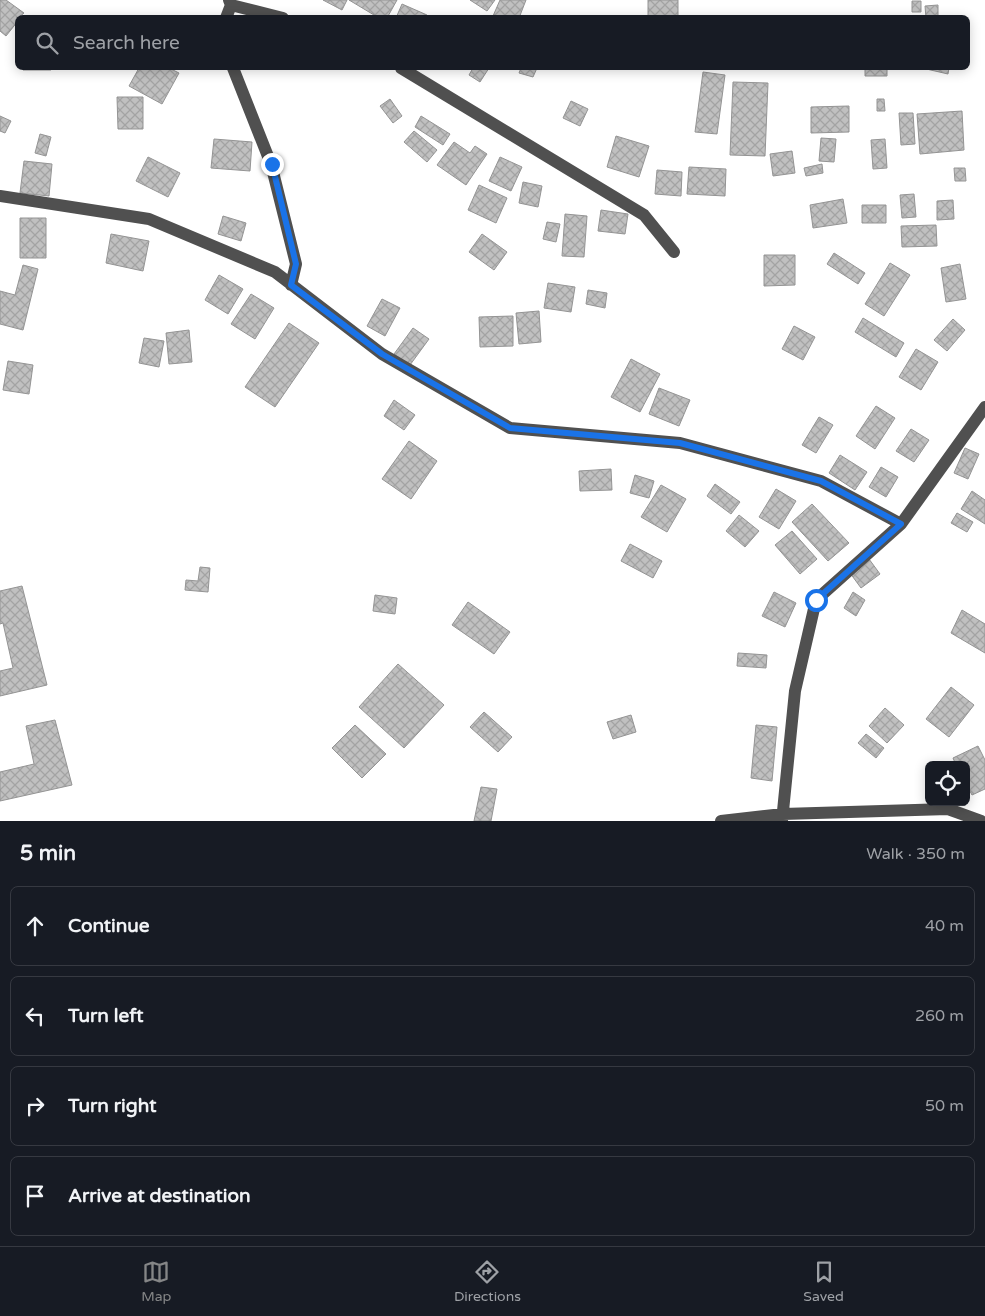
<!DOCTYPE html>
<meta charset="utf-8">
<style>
body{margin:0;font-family:"Varela Round",sans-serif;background:#242831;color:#f1f3f6}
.controls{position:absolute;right:15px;bottom:15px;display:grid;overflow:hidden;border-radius:8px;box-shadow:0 2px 12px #0003}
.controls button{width:45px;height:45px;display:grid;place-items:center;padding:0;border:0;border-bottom:1px solid #363941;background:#171b24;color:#f1f3f6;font:25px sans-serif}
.stop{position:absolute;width:15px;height:15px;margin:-11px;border:4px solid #1a73e8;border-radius:50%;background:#fff}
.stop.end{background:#1a73e8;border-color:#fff;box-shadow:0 1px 5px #0008}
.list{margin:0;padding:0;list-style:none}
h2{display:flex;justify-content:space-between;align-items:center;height:65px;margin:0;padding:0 20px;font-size:21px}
h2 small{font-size:16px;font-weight:400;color:#9ea1a6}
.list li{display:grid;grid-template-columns:32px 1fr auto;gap:15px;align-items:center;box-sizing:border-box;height:80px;margin:0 10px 10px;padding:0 10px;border:1px solid #363941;border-radius:8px}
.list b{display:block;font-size:19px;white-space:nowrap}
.list em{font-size:16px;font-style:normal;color:#9ea1a6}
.icon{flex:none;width:28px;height:28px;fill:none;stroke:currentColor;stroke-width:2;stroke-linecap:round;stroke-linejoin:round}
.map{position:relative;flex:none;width:985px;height:821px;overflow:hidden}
.search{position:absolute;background:#171b24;box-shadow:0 2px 12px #0003;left:15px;right:15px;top:15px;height:55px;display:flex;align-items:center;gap:12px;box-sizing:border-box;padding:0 18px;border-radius:8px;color:#9ea1a6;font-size:19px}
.sheet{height:425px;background:#171b24}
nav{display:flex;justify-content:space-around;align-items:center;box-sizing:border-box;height:70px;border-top:1px solid #363941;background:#171b24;font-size:14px;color:#9ea1a6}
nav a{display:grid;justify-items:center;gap:2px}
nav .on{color:#858687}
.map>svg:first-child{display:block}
.building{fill:url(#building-cross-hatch);stroke:#949494}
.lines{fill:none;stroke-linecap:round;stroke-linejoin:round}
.minor{stroke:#505050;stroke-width:12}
.route{stroke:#1a73e8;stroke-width:6}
</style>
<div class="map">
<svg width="985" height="821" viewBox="0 0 985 821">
<defs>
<pattern id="building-cross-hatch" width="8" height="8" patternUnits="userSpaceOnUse" patternTransform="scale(1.25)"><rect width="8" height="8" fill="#c0c0c0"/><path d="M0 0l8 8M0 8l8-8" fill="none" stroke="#a3a3a3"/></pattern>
</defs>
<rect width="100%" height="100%" fill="#fff"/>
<path class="building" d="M0 0H6L24 13 18 18V21L6 36 0 31Z
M323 0H347L342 10Z
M349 0H397L387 18H379Z
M470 0H495L487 11Z
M500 0H526L519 18H496L493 16Z
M648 0H678V18H648Z
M912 1H921V12H912Z
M402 4 427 15 426 18H396Z
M938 5V18H926L925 6Z
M23 68H51V70H23Z
M139 68H169L179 73 162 104 129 86Z
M473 68H489L480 82 469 75Z
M521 68H537L533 77 519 73Z
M865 68H887V76H865Z
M922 68H949L948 74Z
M703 72 725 75 717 134 695 132Z
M733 82 768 83 765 156 730 155Z
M117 97H143V129H118Z
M390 99 402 116 393 123 380 106Z
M877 99H884L885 111H877Z
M571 101 588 109 580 126 563 118Z
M849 106V132L811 133V107Z
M962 111 964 150 920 154 917 114Z
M899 113H913L915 144 901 145Z
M0 116 11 121 5 133 0 131Z
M421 116 450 134 443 145 415 127Z
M414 131 437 150 427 162 404 142Z
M40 134 51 137 46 156 35 153Z
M616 136 649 146 639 177 607 167Z
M821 138 836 139 834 162 819 161Z
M214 139 252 142 250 171 211 168Z
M885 139 887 168 873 169 871 140Z
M454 142 470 153 475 146 487 154 466 185 437 165Z
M792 151 795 173 773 176 770 154Z
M148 157 180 173 168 197 136 181Z
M500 157 522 167 511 191 489 181Z
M24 161 52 164 49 196 20 193Z
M822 164 823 173 806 176 804 168Z
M689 167 726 169 725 196 687 194Z
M954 168H965L966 181H955Z
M657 170 682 172 681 196 655 194Z
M523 182 542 186 538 207 519 203Z
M479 185 507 198 496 223 468 210Z
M914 194 916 217 902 218 900 195Z
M843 199 847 223 813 228 810 205Z
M953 200 954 219 937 220V201Z
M862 205H886V223H862Z
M601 210 628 214 625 234 598 231Z
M565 214 587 216 584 257 562 256Z
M223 216 246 223 241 241 218 234Z
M20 218H46V258H20Z
M547 222 560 224 556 242 543 239Z
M936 225 937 246 902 247 901 226Z
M111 234 149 241 143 271 106 263Z
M482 234 507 252 494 270 469 252Z
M834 253 865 273 858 284 827 264Z
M764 255H795V285L764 286Z
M890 263 910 275 884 316 865 304Z
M960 264 966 299 946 302 941 268Z
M23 265 38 269 23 330 0 324V291L15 295Z
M219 275 243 289 228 314 205 300Z
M548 283 575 287 571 312 544 308Z
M588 290 607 293 605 308 586 304Z
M251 294 274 308 255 339 231 324Z
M382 299 400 308 385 336 367 326Z
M539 311 541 342 519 344 516 313Z
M513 316V346L480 347 479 317Z
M863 318 904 343 896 357 855 332Z
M953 319 965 330 947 351 934 340Z
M289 323 319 343 275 407 245 387Z
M794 326 815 337 803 360 782 349Z
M413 328 429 339 410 365 394 354Z
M189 330 192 362 169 364 166 333Z
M144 338 164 341 159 367 139 363Z
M916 349 938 362 921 390 899 377Z
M631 359 660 374 640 412 611 397Z
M8 361 33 365 29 394 3 390Z
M659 388 690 400 679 426 649 414Z
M394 400 415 415 404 430 384 416Z
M876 406 895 418 875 449 856 436Z
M819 417 833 425 816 453 802 445Z
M911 429 929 440 914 462 896 451Z
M409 441 437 461 411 499 382 479Z
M965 448 979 454 968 479 954 473Z
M840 455 867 472 855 490 829 473Z
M881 467 898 477 886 497 869 487Z
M611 469 612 490 580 491 579 471Z
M635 475 654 481 649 498 630 493Z
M715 484 740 502 731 514 707 496Z
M661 485 686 499 667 532 641 517Z
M776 489 796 501 779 529 759 517Z
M972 491 985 500V524L961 509Z
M812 504 849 543 828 561 792 522Z
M957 513 973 522 967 532 951 523Z
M739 515 759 531 745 547 726 531Z
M792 531 817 559 800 574 775 545Z
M630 544 662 561 653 578 621 561Z
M869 559 880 574 861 588 850 573Z
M200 567 210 568 208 592 185 590 186 580 198 581Z
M22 586 47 685 0 696V671L13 668 3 623 0 624V591Z
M774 592 796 603 785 627 762 616Z
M853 592 865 600 856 616 844 608Z
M375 595 397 598 395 614 373 611Z
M468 602 510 632 494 654 452 625Z
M962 610 985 624V653L951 633Z
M738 653 767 655 766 668 737 666Z
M398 664 444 705 404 748 359 707Z
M951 687 974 705 949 737 926 719Z
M885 708 904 725 887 743 869 726Z
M484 712 512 737 498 752 470 727Z
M631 715 636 732 613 739 607 722Z
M55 720 72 785 0 801V772L34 764 26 726Z
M355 725 386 754 362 778 332 748Z
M756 725 777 727 772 781 751 778Z
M866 734 884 748 876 758 858 743Z
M978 746 985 760V789L972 795 966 784V765H956L953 758Z
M481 787 497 789 491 821H474Z"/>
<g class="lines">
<path class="minor" d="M229 0 231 5 283 18
M226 18 231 5
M233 68 271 164 296 264 291 285
M401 68 644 215 674 252
M0 196 149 219 275 272 382 354 510 428 680 443 821 481 901 524
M721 821 783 814 948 809 981 821
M782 821 795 691 816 600 901 524 985 407"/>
</g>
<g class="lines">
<path class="route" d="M272 164 296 264 291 285 382 354 510 428 680 443 821 481 901 524 816 600"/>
</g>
</svg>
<div class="controls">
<button><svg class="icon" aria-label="locate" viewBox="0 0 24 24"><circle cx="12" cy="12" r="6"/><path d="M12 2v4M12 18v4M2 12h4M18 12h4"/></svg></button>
</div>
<div class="stop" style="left:816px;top:600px"></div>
<div class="stop end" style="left:272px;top:164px"></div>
<div class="search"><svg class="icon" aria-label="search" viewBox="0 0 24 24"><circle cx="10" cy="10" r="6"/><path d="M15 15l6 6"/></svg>Search here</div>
</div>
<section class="sheet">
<h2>5 min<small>Walk · 350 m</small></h2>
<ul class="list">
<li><svg class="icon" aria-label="ahead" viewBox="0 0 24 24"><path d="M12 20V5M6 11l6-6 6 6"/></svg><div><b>Continue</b></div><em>40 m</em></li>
<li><svg class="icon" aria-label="left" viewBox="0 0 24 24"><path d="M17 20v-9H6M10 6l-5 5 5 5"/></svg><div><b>Turn left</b></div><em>260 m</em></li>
<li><svg class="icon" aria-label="right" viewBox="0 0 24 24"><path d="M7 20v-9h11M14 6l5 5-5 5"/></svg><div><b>Turn right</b></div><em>50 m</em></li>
<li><svg class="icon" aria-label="arrive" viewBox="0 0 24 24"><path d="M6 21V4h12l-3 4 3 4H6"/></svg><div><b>Arrive at destination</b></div></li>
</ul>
</section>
<nav>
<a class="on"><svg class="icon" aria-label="map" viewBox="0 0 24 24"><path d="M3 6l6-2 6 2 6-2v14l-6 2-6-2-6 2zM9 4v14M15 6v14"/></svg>Map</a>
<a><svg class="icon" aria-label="directions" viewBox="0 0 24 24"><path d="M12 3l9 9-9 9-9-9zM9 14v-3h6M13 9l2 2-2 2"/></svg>Directions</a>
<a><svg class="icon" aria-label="saved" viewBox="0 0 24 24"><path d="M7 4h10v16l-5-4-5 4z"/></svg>Saved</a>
</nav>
